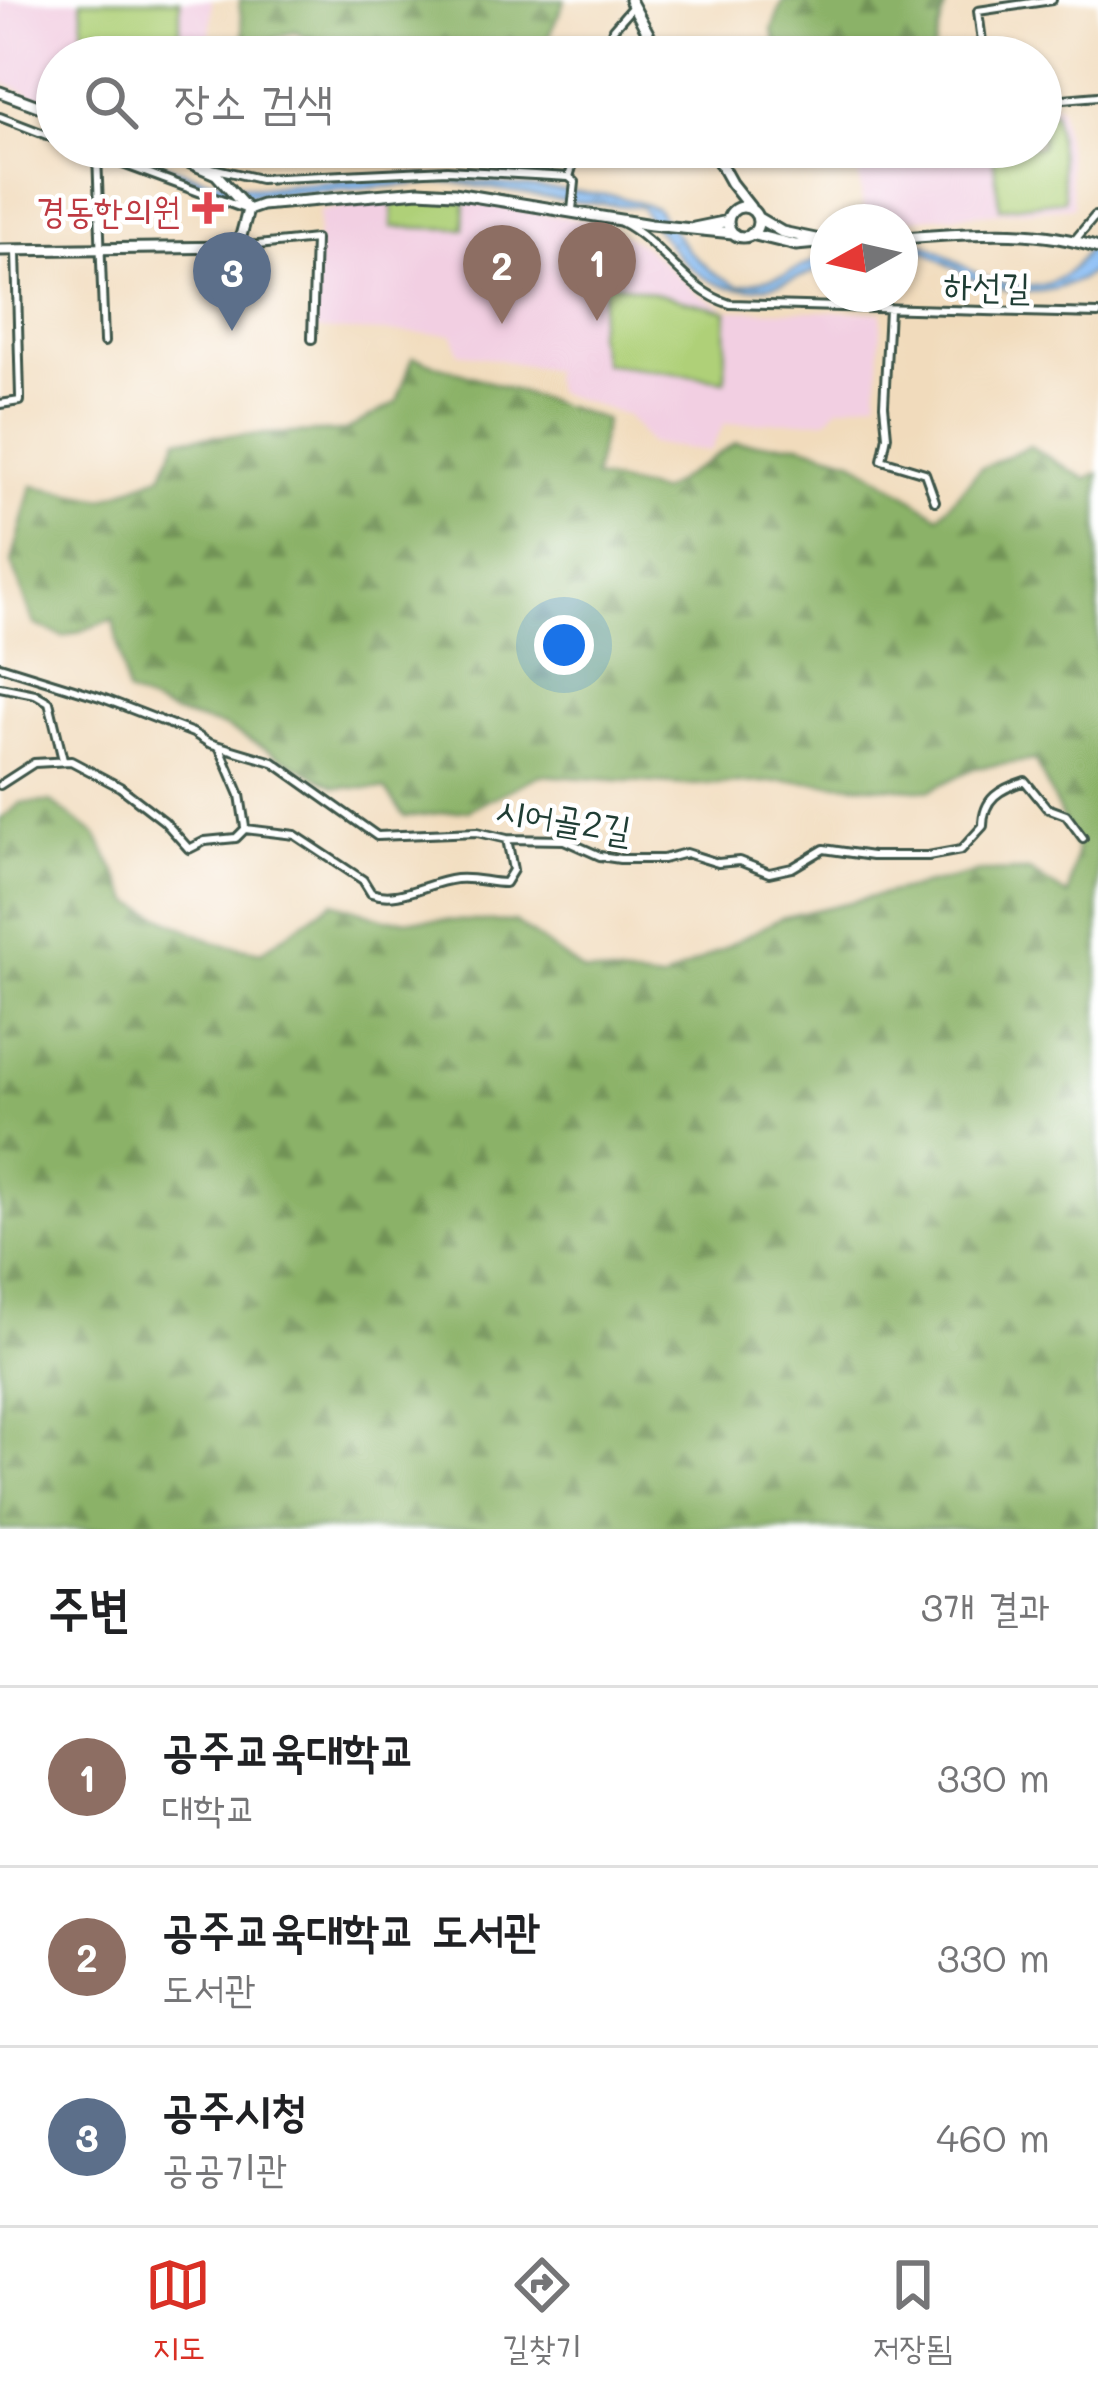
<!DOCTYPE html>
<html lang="ko">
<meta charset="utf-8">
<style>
body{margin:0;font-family:Mali,"Poor Story",sans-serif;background:#f2f2f2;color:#202124}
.compass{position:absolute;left:810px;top:204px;width:108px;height:108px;border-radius:50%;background:#fff;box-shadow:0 3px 9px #0004;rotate:262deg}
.you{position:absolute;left:564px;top:645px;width:42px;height:42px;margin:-30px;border:9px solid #fff;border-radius:50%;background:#1a73e8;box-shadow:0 0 0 18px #1a73e833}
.badge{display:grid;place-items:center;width:78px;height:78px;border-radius:50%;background:#d93025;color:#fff;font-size:39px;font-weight:700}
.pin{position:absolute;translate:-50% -99px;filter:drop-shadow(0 3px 6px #0008)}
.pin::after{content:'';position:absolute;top:63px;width:42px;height:36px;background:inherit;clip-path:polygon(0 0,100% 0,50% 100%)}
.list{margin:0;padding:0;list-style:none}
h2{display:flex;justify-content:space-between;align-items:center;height:156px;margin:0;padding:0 48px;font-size:51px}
h2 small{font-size:39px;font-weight:400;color:#757577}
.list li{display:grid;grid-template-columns:78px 1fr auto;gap:36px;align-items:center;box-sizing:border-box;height:180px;padding:0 48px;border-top:3px solid #e0e0e0}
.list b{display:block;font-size:45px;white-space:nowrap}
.list p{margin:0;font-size:39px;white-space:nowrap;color:#757577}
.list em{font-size:39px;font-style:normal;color:#757577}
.icon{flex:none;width:66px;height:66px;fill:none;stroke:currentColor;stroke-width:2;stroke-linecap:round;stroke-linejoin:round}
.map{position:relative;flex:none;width:1098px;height:1529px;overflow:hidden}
.search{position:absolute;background:#fff;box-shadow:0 3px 9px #0004;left:36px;right:36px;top:36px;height:132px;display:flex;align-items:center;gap:30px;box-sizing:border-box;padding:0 42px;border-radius:66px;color:#757577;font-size:45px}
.sheet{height:696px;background:#fff}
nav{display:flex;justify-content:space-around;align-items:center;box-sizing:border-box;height:168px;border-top:3px solid #e0e0e0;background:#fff;font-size:33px;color:#757577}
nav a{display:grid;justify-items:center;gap:6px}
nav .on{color:#d93025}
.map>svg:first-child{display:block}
.built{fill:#f2cfe2}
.forest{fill:url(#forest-firs);stroke:#55784e;stroke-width:3}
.green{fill:#afd078;stroke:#678656;stroke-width:3}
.water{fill:url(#water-ripples);stroke:#527c94;stroke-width:3}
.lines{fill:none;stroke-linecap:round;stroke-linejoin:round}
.minor-casing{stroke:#3e5548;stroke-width:12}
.major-casing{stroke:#3e5548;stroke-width:15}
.minor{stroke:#fff;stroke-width:6}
.major{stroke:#fff;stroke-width:9}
.health-dot{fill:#e0444e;stroke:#fff;stroke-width:4.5}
.labels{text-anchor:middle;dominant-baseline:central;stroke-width:9;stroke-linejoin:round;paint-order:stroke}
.health-label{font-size:36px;fill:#be3a42;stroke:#fff;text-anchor:end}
.street-label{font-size:36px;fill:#1f3d34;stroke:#fff}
</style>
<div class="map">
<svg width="1098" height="1529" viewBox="0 0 1098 1529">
<defs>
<pattern id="forest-firs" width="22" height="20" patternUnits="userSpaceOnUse" patternTransform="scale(3)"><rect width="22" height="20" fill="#8bb268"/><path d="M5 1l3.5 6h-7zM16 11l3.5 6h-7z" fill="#719256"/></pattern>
<pattern id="water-ripples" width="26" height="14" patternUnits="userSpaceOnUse" patternTransform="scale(3)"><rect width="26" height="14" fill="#86bbf5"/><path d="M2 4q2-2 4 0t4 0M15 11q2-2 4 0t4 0" fill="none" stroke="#6d99c7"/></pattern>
</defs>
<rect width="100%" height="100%" fill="#fff"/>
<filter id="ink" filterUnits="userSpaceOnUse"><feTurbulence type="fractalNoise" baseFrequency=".00833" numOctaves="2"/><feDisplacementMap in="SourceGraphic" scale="24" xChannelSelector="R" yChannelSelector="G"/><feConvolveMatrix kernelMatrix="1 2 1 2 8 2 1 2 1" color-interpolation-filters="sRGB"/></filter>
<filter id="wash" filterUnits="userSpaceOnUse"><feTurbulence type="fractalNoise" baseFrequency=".004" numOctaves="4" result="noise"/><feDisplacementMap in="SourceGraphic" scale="48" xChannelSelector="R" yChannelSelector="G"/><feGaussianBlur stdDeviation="2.7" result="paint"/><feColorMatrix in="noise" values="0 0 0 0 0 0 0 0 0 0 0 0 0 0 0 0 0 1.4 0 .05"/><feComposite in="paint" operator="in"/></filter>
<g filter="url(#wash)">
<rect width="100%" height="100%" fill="#f1dbbc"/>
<path class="built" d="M0 0H212L209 57H57V106L0 81Z
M1060 105 1074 207 865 222 855 147H1041V107Z
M393 199 465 201 601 223 644 246 697 293 729 310 882 312 877 399 838 407 827 420 724 424 710 451 650 444 626 415 554 392 551 370 458 352 453 334 313 330 319 211Z"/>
<path class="forest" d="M239 0H565L539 57H342L295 31 245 49Z
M783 0H947L932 57H782L772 31Z
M413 357 605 420 594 478 660 492 735 443 799 444 851 459 939 516 980 469 1029 446 1086 479 1098 473V1529H0V820L21 803 51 802 96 835 132 903 216 943 261 952 333 902 385 919 515 922 584 972 661 981 781 918 980 872 1029 871 1068 896 1077 849 1035 760 974 768 930 790 794 781 688 785 540 775 468 810 405 817 385 789 336 787 225 727 172 713 127 693 113 619 64 637 34 624 12 563 32 486 104 499 162 475 178 438 345 431 397 402Z"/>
<path class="green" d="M81 0H180V57H85Z
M1054 111 1065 200 1000 208 992 147H1041V113Z
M393 199 465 201 464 229 392 227Z
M606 281 727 311 725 380 603 363 596 334Z"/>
<path class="water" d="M100 147H114L203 178 256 188 411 175 616 196 656 208 689 252 715 274 740 286 785 275 828 254V266C732 307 700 294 641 207L572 201 452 182 224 197 190 178Z
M1098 223 1095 270C1053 300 1005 297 960 272 938 260 925 245 900 247V241C931 239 951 261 978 274 1037 301 1079 284 1098 223Z"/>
</g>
<g filter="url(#ink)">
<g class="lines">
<g class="minor-casing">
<path id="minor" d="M605 57 613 29 633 6
M984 57 978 11 1052 0
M1041 101 1098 96
M0 117 57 139
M77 147 245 209
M97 154 104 342
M203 166 260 179 447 170 569 177
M572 210 575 182 569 177 578 147
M621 222C663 243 684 290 730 304L1098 314
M1074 241 1095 216 1098 218
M238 247 315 239 312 339
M889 309 884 405 887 436 882 460 925 473 935 501
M0 404 20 401V396L16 252
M0 666 100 697 193 733 209 743 273 762 377 836 477 832 507 839 564 840 600 856 620 859H663L686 853 718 863 739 861 769 873 792 868 824 849 872 856H928L961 850 983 826C983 798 1000 789 1025 781L1047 808 1066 815 1083 838
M0 687 35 694 49 702 63 760
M219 746 240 795 245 827
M0 785 34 763 71 761 120 787 164 821 189 849 205 841 236 838 245 829 295 835 363 880 371 893C400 903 427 882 456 879 474 877 488 883 505 883L513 870 507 839"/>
</g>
<g class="major-casing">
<path id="major" d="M630 0 661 57
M0 92 57 113
M154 147 216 174 248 210 262 205 419 191 454 193 651 225 733 233
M711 147 731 183 750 207
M728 222a15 15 0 1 1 30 0a15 15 0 1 1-30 0Z
M758 218 782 232 820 240
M694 228 728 221
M751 234 796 245 828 242
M900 238C967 234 1033 226 1098 248
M0 250 238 247 248 210"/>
</g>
<use href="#minor" class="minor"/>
<use href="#major" class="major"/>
</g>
</g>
<path class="health-dot" d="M202 190h12v12h12v12h-12v12h-12v-12h-12v-12h12z"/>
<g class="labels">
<g class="health-label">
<text x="181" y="208">경동한의원</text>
</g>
<g class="street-label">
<text transform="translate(987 284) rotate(1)">하선길</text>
<text transform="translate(564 818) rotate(9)">시어골2길</text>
</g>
</g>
</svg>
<svg class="compass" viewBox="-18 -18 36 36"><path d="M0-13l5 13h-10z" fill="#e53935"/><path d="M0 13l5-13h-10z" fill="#757577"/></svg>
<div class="you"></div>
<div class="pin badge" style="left:597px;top:321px;background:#8d6e63">1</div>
<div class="pin badge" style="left:502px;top:324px;background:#8d6e63">2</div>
<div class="pin badge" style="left:232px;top:331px;background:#5c6f8a">3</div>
<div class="search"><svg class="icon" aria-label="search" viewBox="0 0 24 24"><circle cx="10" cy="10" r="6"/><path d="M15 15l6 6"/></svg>장소 검색</div>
</div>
<section class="sheet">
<h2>주변<small>3개 결과</small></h2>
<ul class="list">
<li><span class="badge" style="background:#8d6e63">1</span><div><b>공주교육대학교</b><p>대학교</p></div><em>330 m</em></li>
<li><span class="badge" style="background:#8d6e63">2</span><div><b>공주교육대학교 도서관</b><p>도서관</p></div><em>330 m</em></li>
<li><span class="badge" style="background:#5c6f8a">3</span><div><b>공주시청</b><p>공공기관</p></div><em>460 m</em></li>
</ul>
</section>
<nav>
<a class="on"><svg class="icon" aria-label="map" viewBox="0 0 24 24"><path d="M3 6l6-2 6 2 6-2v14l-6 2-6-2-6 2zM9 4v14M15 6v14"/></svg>지도</a>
<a><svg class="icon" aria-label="directions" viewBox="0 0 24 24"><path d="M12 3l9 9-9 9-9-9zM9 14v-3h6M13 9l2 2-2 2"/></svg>길찾기</a>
<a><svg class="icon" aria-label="saved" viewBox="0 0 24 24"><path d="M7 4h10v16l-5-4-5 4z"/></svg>저장됨</a>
</nav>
